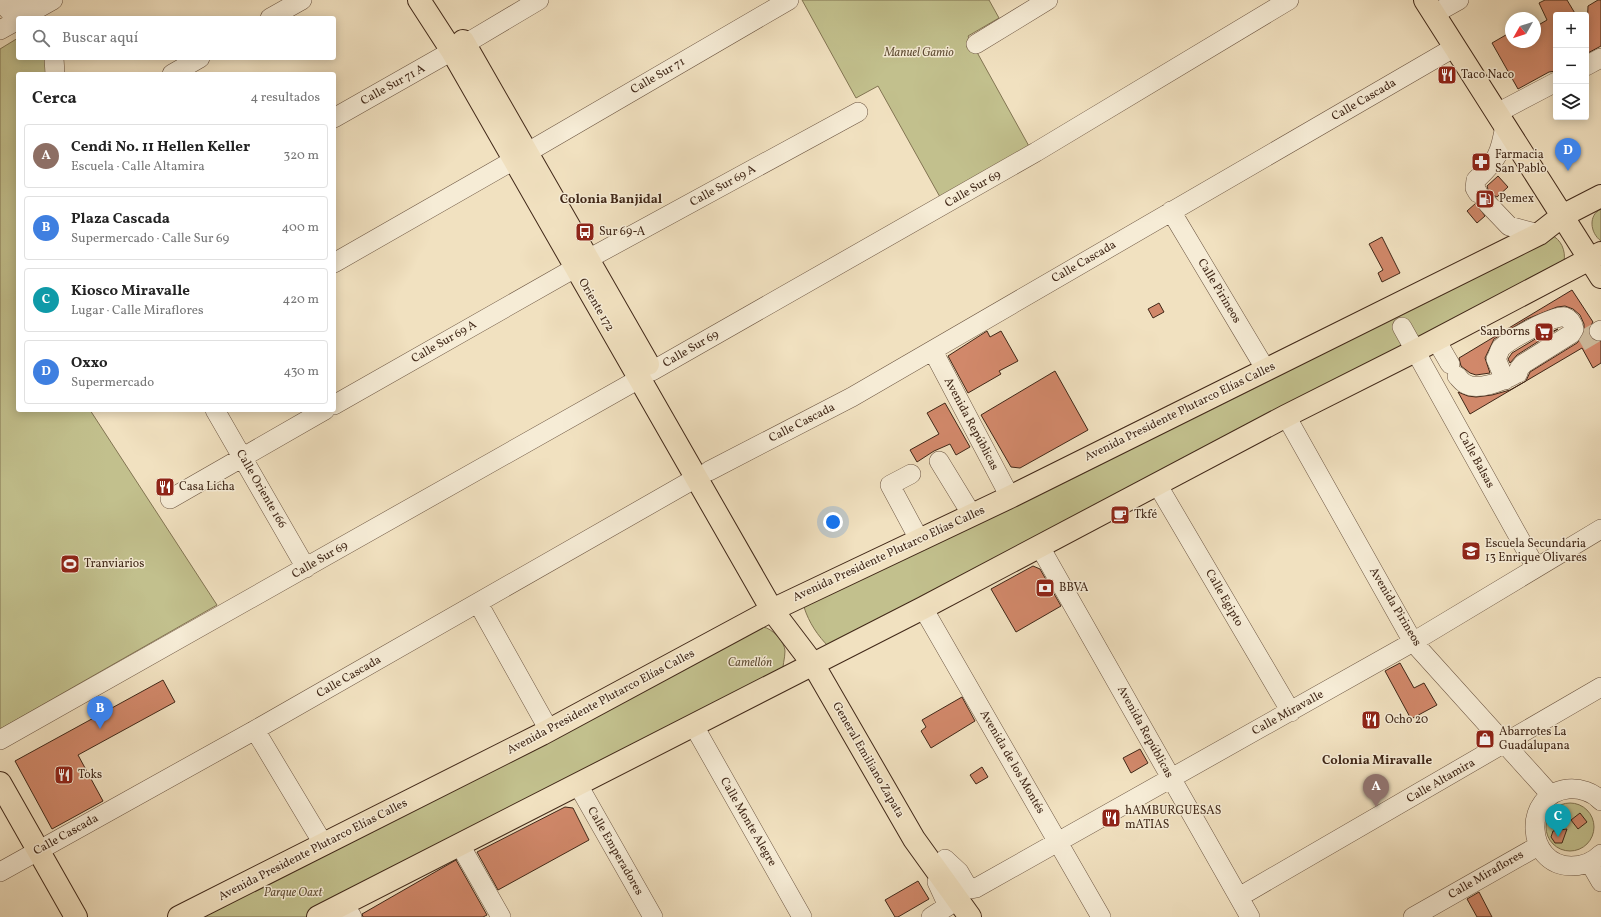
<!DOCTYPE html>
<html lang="es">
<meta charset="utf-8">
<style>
body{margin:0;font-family:Vollkorn,serif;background:#f6f6f6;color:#222}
.controls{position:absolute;right:12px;top:12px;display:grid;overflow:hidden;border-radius:4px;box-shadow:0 2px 10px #0003}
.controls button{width:36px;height:36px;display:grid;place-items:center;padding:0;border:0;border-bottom:1px solid #e0e0e0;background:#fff;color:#222;font:20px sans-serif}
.compass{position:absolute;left:1505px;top:12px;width:36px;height:36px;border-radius:50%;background:#fff;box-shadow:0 2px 10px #0003;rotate:231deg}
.you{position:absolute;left:833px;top:522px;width:14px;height:14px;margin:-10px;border:3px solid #fff;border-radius:50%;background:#1a73e8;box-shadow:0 0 0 6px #1a73e833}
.badge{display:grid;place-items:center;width:26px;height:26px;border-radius:50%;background:#8f2418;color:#fff;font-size:13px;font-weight:700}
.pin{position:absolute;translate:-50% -33px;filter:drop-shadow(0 1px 2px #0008)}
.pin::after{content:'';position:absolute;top:21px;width:14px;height:12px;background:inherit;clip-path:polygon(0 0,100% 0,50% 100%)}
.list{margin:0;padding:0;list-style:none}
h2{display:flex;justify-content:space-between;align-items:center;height:52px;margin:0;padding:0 16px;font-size:17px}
h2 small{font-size:13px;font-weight:400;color:#767676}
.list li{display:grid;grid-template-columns:26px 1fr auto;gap:12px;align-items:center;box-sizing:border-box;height:64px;margin:0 8px 8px;padding:0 8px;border:1px solid #e0e0e0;border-radius:4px}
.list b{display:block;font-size:15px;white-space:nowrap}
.list p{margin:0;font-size:13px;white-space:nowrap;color:#767676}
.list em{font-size:13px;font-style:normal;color:#767676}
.icon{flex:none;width:22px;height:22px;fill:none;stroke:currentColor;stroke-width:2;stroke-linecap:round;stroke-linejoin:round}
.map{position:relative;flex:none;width:1601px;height:917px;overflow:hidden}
.search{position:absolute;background:#fff;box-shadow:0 2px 10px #0003;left:16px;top:16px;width:320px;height:44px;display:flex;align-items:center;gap:10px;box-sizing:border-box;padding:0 14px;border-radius:4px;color:#767676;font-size:15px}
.panel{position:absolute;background:#fff;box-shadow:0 2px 10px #0003;left:16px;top:72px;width:320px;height:340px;border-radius:4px}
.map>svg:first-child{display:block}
.green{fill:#c2c08d;stroke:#827452}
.building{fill:#d1886a;stroke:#412818}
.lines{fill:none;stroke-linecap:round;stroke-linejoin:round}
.minor-tunnel{stroke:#cebc9e;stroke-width:19;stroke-dasharray:19 10;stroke-linecap:butt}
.minor-casing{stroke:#6d5642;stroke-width:20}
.major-casing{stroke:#412818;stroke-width:24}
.minor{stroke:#f6ecd6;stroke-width:19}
.major{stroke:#f1e1c0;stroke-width:22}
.labels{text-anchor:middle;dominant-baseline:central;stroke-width:3;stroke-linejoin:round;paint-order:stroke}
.park-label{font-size:12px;font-style:italic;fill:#614e35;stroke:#f6ecd6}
.poi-label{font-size:12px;fill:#412818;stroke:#f6ecd6;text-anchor:start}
.street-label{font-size:12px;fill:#412818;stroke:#f6ecd6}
.neighbourhood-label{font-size:13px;font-weight:bold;fill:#412818;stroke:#f6ecd6}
</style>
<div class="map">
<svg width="1601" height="917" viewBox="0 0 1601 917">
<rect width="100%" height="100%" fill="#f1e1c0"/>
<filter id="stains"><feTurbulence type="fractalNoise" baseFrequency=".005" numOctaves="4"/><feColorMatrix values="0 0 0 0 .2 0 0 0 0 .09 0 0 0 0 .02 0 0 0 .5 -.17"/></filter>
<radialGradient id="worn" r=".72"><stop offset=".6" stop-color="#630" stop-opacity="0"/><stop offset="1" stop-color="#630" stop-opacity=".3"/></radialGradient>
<path class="green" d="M802 0H989L999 18 968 36 1030 148 940 197 878 86 856 98Z
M18 38V58H48L50 74H18V410H90L217 605 0 729V49Z
M1601 209V241C1590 233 1588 215 1601 209Z
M1551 235C1561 239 1566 251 1564 261L829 647C818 636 809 623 804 607L811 600Z
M763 627C772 628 785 642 785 651 785 659 782 666 783 673L309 917H194Z
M1546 827a24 24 0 1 1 48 0a24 24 0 1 1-48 0Z"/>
<path class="building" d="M1545 0H1567L1576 15H1556V71L1549 72 1518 89 1492 43 1511 32V42H1535V27L1547 20 1539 3Z
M1598 0H1601V46L1586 54 1588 6Z
M1498 176 1508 187 1497 197 1489 193 1487 186Z
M1476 203 1485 216 1477 223 1467 211Z
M1382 237 1400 273 1382 282 1378 273 1383 270 1369 244Z
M1572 290 1593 322 1588 330 1589 336 1593 340 1601 341V363L1593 368 1582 348 1470 414 1458 392 1468 396 1476 397 1492 395 1510 390 1526 381 1530 372 1577 343 1584 334V324L1580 315 1573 309 1565 306 1557 307 1527 319 1494 339 1485 358 1490 373 1476 375 1470 373 1461 366 1459 358Z
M1159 303 1164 312 1153 318 1148 309Z
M1558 329 1517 355 1510 363 1508 359 1512 353 1537 338Z
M987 331 990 337 1001 331 1018 361 999 371 1001 374 968 393 948 356Z
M1055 371 1088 430 1020 468 1011 467 981 415Z
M945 403 970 447 956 455 950 444 934 451 917 462 910 450 939 434 927 413Z
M1033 566 1040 569 1061 606 1016 632 991 589Z
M1400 663 1414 688 1424 683 1437 705 1411 719 1385 671Z
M163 680 175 702 78 755 103 801 52 829 15 761Z
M962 697 975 721 931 748 921 731 926 727 922 720Z
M1140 749 1148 763 1131 773 1123 758Z
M982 767 988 777 976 784 970 775Z
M565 807 573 808 589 840 498 890 477 852Z
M1580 813 1587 822 1578 829 1571 820Z
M1567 829 1562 843H1555L1551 837 1553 831Z
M456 860 487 915 483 917H363L362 914Z
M918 881 929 899 898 917H895L885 900Z
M1479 892 1492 917H1477L1467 899Z"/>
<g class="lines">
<path class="minor-tunnel" d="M1580 342 1599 331"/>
<g class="minor-casing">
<path id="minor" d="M0 0 17 20
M21 0 31 12
M1434 14 1459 0
M21 18 53 0
M270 18 302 0
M0 30 18 20
M465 44 539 0
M976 44 1048 0
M54 58 55 74
M1586 66 1601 58
M172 74 200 58
M1497 113 1556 82
M334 118 452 51
M528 152 789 0
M1478 193 1475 188 1476 180C1497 160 1500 155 1505 125
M1488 204 1509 226 1539 234
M1171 211 1266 370
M588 259 858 112
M334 263 514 160
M1402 327 1536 568
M1599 331 1601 330
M1436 340 1450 364
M933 351 1010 497
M652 371 1036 152 1289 0
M1457 376C1459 378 1461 381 1464 383 1477 392 1503 381 1516 374
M1505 380 1496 359C1498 356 1499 351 1501 348 1509 340 1555 314 1565 317 1570 319 1573 324 1574 329L1571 334 1523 364 1519 369 1518 373
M334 405 575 268
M215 410 306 568
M1286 416 1413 642 1551 795
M939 461 972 515
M709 471 852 397 1455 47
M911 474 890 485 920 541
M1157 484 1291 712
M170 499 325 410
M1040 547 1250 917
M478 603 549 730
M923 608 1101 917
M694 726 802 917
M255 730 324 845
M0 740 639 379
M578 785 653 917
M1601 801C1593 792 1580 788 1568 789 1522 794 1525 865 1571 866 1583 866 1593 862 1601 854
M460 845 501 917
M945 859 959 872 966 884 971 889 976 888 1413 642 1601 529
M1590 863 1601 882
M0 872 255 730 696 478
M1239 897 1601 687
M344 904 352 917
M931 917 948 906 937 882
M1413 917 1538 846"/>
</g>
<g class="major-casing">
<path id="major" d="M419 0 452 51 772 610 813 664 914 839 970 917
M1425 0 1601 277
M463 41 648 364
M0 783 76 917
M179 917 542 734 772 610 1010 497 1539 234 1562 216 1601 196
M318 917 923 608 1286 416 1415 351 1601 253"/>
</g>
<use href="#minor" class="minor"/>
<use href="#major" class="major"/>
</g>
<defs>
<g id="restaurant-square" transform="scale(1)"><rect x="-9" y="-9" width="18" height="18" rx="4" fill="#8f2418" stroke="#f6ecd6"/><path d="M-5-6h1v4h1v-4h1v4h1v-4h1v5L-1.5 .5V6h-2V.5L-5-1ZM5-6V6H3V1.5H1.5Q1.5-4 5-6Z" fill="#fff"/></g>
<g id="pharmacy-square" transform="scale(1)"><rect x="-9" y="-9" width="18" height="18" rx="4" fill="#8f2418" stroke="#f6ecd6"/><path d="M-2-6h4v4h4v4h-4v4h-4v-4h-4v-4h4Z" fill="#fff"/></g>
<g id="fuel-square" transform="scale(1)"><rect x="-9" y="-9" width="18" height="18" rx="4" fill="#8f2418" stroke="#f6ecd6"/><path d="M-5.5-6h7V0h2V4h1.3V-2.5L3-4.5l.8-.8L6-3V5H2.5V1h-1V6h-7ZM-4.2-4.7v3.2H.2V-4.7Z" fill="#fff"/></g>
<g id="bus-square" transform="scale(1)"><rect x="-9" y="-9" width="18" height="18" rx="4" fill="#8f2418" stroke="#f6ecd6"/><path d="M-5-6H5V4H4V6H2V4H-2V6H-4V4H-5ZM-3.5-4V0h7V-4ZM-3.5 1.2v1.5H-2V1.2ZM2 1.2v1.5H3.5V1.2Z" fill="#fff"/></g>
<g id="supermarket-square" transform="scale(1)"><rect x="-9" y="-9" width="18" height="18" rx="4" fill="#8f2418" stroke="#f6ecd6"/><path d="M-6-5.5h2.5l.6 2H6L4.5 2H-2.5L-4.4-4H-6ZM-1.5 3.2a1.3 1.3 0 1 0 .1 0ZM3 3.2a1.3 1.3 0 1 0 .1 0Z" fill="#fff"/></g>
<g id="cafe-square" transform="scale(1)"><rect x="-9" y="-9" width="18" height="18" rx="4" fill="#8f2418" stroke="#f6ecd6"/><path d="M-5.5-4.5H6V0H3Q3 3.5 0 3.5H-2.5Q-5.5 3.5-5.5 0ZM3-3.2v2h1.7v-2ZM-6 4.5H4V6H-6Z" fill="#fff"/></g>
<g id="school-square" transform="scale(1)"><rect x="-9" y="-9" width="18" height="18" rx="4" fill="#8f2418" stroke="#f6ecd6"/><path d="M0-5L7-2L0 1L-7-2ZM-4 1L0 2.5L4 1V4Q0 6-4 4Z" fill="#fff"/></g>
<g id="stadium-square" transform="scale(1)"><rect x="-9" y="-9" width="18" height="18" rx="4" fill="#8f2418" stroke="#f6ecd6"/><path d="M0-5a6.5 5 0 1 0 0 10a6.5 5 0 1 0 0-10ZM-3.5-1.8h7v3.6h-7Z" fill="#fff"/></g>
<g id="bank-square" transform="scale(1)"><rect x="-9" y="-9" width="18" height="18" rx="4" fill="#8f2418" stroke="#f6ecd6"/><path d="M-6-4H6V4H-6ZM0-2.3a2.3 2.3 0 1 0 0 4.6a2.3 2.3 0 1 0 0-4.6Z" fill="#fff"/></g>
<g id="shop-square" transform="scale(1)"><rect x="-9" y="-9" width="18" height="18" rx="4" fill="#8f2418" stroke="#f6ecd6"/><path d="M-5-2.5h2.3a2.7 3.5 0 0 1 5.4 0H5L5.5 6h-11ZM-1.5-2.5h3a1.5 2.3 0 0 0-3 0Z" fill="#fff"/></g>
</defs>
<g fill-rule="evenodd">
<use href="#restaurant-square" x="1447" y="75"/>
<use href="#pharmacy-square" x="1481" y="162"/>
<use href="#fuel-square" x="1485" y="199"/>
<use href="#bus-square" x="585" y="232"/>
<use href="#supermarket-square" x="1544" y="332"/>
<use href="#restaurant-square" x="165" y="487"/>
<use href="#cafe-square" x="1120" y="515"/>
<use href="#school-square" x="1471" y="551"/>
<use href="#stadium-square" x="70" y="564"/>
<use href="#bank-square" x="1045" y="588"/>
<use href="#restaurant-square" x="1371" y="720"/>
<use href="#shop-square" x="1485" y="739"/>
<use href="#restaurant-square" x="64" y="775"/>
<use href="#restaurant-square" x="1111" y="818"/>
</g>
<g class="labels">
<g class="park-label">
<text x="919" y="53">Manuel Gamio</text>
<text x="750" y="663">Camellón</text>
<text x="293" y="893">Parque Oaxt</text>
</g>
<g class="poi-label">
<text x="1461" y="75">Taco Naco</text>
<text x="1495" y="155">Farmacia<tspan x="1495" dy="14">San Pablo</tspan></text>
<text x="1499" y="199">Pemex</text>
<text x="599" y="232">Sur 69-A</text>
<text x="1530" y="332" text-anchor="end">Sanborns</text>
<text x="179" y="487">Casa Licha</text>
<text x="1134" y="515">Tkfé</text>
<text x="1485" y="544">Escuela Secundaria<tspan x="1485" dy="14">13 Enrique Olivares</tspan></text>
<text x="84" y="564">Tranviarios</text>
<text x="1059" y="588">BBVA</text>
<text x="1385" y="720">Ocho 20</text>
<text x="1499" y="732">Abarrotes La<tspan x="1499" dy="14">Guadalupana</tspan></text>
<text x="78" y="775">Toks</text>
<text x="1125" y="811">hAMBURGUESAS<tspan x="1125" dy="14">mATIAS</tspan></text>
</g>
<g class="street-label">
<text transform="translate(658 76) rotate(-30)">Calle Sur 71</text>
<text transform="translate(393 85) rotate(-29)">Calle Sur 71 A</text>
<text transform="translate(1364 100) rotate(-30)">Calle Cascada</text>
<text transform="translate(723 186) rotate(-29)">Calle Sur 69 A</text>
<text transform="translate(973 189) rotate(-30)">Calle Sur 69</text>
<text transform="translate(1084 262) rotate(-30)">Calle Cascada</text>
<text transform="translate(1219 291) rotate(59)">Calle Pirineos</text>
<text transform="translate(596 305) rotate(60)">Oriente 172</text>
<text transform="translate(444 342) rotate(-30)">Calle Sur 69 A</text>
<text transform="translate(691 349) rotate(-30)">Calle Sur 69</text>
<text transform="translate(1180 412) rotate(-26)">Avenida Presidente Plutarco Elías Calles</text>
<text transform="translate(802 423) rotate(-27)">Calle Cascada</text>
<text transform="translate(971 424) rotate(62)">Avenida Repúblicas</text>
<text transform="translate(1476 460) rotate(61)">Calle Balsas</text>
<text transform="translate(261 489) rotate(60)">Calle Oriente 166</text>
<text transform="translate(889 554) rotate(-25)">Avenida Presidente Plutarco Elías Calles</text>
<text transform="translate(320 560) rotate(-30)">Calle Sur 69</text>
<text transform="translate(1224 598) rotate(60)">Calle Egipto</text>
<text transform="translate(1395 607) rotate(59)">Avenida Pirineos</text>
<text transform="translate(349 677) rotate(-30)">Calle Cascada</text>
<text transform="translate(601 702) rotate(-28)">Avenida Presidente Plutarco Elías Calles</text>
<text transform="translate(1288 713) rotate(-29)">Calle Miravalle</text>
<text transform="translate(1145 732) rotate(61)">Avenida Repúblicas</text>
<text transform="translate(868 760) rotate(60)">General Emiliano Zapata</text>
<text transform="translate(1012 762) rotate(60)">Avenida de los Montés</text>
<text transform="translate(1441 781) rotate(-30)">Calle Altamira</text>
<text transform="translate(748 822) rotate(60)">Calle Monte Alegre</text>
<text transform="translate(66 835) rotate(-29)">Calle Cascada</text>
<text transform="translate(313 850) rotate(-27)">Avenida Presidente Plutarco Elías Calles</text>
<text transform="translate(615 851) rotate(60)">Calle Emperadores</text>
<text transform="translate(1486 875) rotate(-30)">Calle Miraflores</text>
</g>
<g class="neighbourhood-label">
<text x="611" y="200">Colonia Banjidal</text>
<text x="1377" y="761">Colonia Miravalle</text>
</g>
</g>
<rect width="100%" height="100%" filter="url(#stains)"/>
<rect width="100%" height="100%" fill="url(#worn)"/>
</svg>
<div class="controls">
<button>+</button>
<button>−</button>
<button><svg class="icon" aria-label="layers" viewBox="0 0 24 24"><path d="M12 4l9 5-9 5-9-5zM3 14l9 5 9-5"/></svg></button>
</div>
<svg class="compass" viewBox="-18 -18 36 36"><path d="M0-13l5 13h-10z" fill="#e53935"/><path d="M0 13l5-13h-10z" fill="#767676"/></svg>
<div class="you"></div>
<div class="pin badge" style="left:1376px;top:807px;background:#8d6e63">A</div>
<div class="pin badge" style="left:100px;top:729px;background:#3f7fe0">B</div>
<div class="pin badge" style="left:1558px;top:837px;background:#0f9aa8">C</div>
<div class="pin badge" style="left:1568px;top:171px;background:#3f7fe0">D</div>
<div class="search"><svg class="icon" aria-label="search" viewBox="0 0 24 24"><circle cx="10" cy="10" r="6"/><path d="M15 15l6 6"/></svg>Buscar aquí</div>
<section class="panel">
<h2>Cerca<small>4 resultados</small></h2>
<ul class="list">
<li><span class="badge" style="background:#8d6e63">A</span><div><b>Cendi No. 11 Hellen Keller</b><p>Escuela · Calle Altamira</p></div><em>320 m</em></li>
<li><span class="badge" style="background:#3f7fe0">B</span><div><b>Plaza Cascada</b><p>Supermercado · Calle Sur 69</p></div><em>400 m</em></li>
<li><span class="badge" style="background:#0f9aa8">C</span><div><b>Kiosco Miravalle</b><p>Lugar · Calle Miraflores</p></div><em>420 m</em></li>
<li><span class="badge" style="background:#3f7fe0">D</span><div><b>Oxxo</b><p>Supermercado</p></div><em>430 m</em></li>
</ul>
</section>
</div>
